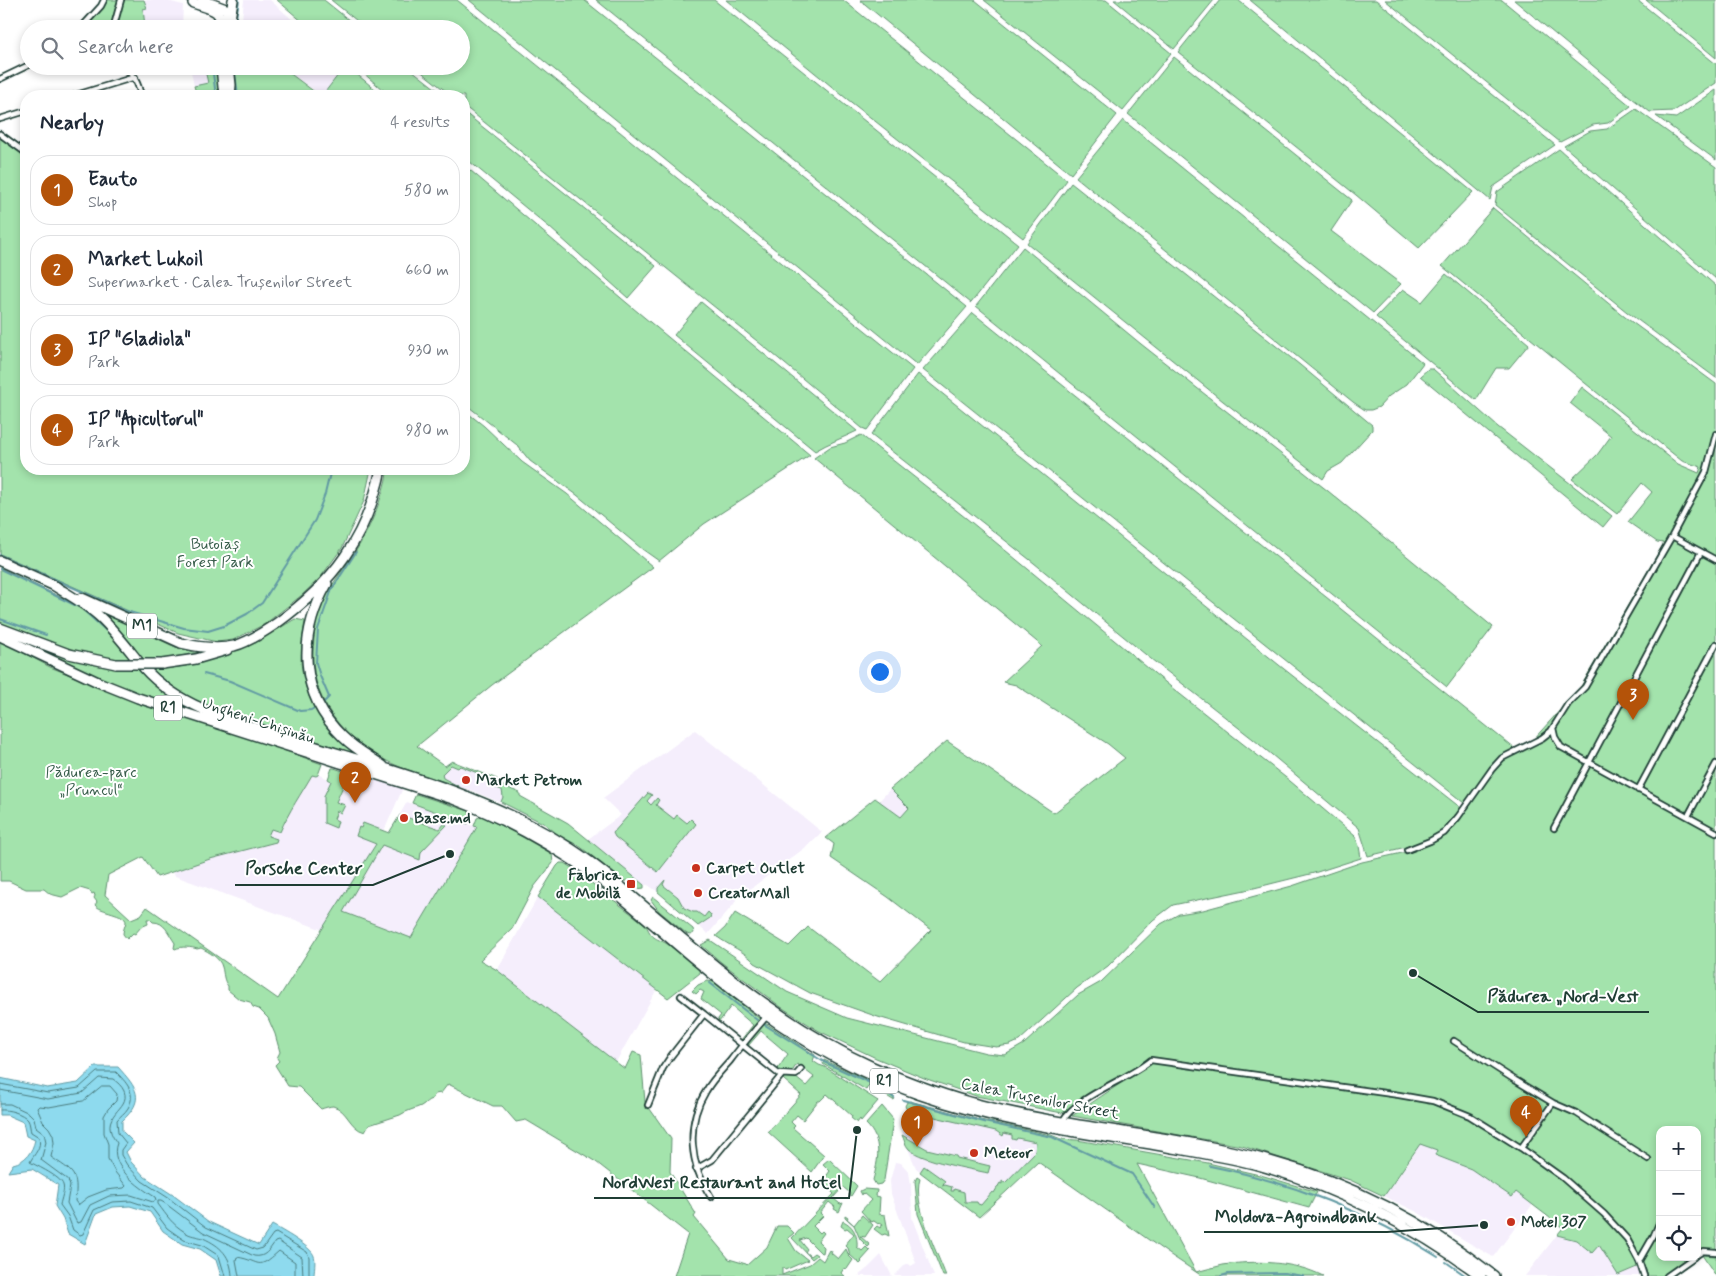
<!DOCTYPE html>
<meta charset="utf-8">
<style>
body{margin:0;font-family:Mynerve,sans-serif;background:#f6f6f7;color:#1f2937}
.controls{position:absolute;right:15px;bottom:15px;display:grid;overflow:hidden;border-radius:10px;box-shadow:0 2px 8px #0003}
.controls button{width:45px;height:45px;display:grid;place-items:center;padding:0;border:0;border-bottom:1px solid #e0e1e3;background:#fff;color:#1f2937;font:25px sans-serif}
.you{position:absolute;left:879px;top:671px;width:18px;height:18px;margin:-12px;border:4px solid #fff;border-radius:50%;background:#1a73e8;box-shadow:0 0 0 8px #1a73e833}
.badge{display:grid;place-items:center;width:32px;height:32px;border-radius:50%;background:#b45309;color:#fff;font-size:16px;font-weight:700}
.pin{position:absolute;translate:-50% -41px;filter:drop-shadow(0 1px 2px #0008)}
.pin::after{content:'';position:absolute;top:26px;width:18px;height:15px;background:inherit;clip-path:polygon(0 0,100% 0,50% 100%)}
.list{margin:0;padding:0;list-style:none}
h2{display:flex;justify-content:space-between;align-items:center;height:65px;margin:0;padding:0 20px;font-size:21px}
h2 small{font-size:16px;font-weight:400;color:#747a83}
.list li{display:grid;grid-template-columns:32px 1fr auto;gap:15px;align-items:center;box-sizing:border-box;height:70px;margin:0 10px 10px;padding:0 10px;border:1px solid #e0e1e3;border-radius:20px}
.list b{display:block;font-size:19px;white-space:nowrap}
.list p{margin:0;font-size:16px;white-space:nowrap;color:#747a83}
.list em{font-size:16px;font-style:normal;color:#747a83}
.icon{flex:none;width:28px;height:28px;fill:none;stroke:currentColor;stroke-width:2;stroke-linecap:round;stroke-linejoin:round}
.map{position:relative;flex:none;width:1716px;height:1276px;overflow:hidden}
.search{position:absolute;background:#fff;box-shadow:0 2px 8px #0003;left:20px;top:20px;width:450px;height:55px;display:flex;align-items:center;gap:12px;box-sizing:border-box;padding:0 18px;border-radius:28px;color:#747a83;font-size:19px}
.panel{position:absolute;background:#fff;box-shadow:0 2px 8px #0003;left:20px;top:90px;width:450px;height:385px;border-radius:20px}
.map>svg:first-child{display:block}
.built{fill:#f5eefc}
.green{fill:#a3e3ac;stroke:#619070;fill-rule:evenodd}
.water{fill:#8edaee;stroke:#629ba4}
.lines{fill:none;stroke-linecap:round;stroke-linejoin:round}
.shore{stroke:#4b7c7e;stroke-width:1}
.stream{stroke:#629ba4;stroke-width:2}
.street-casing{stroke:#1f3d34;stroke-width:8}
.highway-casing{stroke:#1f3d34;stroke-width:12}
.street{stroke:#fff;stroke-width:4.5}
.highway{stroke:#fff;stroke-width:9}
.highway-bridge-casing{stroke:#1f3d34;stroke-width:12;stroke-linecap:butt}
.highway-bridge{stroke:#fff;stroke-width:9}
.poi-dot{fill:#c8321e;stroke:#fff;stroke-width:2}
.labels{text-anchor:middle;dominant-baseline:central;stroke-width:4;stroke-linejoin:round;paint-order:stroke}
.shield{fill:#fff;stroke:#627771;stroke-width:1}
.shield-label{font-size:15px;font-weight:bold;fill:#1f3d34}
.park-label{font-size:16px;fill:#395e4c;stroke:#fff}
.street-label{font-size:16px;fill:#1f3d34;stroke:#fff}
.poi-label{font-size:16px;font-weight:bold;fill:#1f3d34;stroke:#fff;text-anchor:start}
.leader{fill:none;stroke:#1f3d34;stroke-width:2}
.callout-dot{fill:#1f3d34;stroke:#fff;stroke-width:2}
.callout-label{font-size:18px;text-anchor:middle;font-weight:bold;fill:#1f3d34;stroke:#fff;stroke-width:4;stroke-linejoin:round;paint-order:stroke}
</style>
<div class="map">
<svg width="1716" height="1276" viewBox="0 0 1716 1276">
<rect width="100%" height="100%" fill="#fff"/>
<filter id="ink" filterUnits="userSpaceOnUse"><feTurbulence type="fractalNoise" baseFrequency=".02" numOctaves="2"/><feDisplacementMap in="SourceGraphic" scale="10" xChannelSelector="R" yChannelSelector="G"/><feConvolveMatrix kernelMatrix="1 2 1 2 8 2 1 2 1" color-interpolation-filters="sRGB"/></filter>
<g filter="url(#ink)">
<path class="built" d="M144 0H164L183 5 182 29H144L145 26 143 8H147Z
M244 0H270L303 29H241Z
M190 66H204L208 83 194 86Z
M280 66H345L322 96Z
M695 730 822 832 806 847 778 868 745 893 738 896 734 904 708 934 658 892 648 885H644L588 839 621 815 603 798Z
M452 761 497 779 496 783 520 793 516 809 473 791 433 778 436 771Z
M337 769 403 788 384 831 323 930 175 876 172 872 210 859 276 842 268 836 271 829 280 832 286 817 312 772 331 780Z
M890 789 910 808 901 817 879 801Z
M407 802 477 827 411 938 343 912Z
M538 897 657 989 616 1062 497 970Z
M909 1105 1041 1142 1035 1152 983 1206 965 1202 954 1198 916 1168 902 1135Z
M1420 1144 1437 1150 1435 1155 1471 1169 1512 1197 1516 1192 1533 1204 1493 1257 1417 1212 1384 1196 1411 1159Z
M895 1162 901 1163 909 1172 911 1185 912 1218 934 1276H894L906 1264H909L911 1266 916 1263 891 1194 890 1181Z
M1557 1235 1576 1240 1592 1253 1599 1245 1618 1275 1638 1267 1642 1276H1525Z
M881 1255 892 1276H858L868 1268Z"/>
<path class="green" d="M107 0H119L111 29H84Z
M124 0H144L147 8 143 9 145 26 144 29 116 28Z
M277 0H324L360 29H311Z
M331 0H457L913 369 867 430 862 428 767 349 464 106V96H452L414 66H461V29H367Z
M469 0H584L967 307 917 365Z
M596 0H714L1018 244 971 303Z
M726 0H843L1067 180 1023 238 842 95Z
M860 0H975L1117 115 1071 174Z
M984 0H1106L1171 53 1123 111Z
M1114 0H1214L1174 49Z
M1220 0H1238L1473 192 1419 248 1356 195 1178 52Z
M1250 0H1376L1555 145 1493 187 1490 200Z
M1385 0H1502L1631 106 1608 123 1593 125 1560 142Z
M1514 0H1637L1716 64V83L1674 111 1650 112 1628 95Z
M1646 0H1716V58Z
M1174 57 1352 200 1331 231 1401 284 1373 313 1128 114Z
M204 66H218L222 96H197L194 86 208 83Z
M233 66H280L320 96H237Z
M345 66H347L383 96H322Z
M355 66H407L445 96H390Z
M1716 90V160L1656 116 1676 118Z
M1636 109 1716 167V279L1564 146 1590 131 1607 129Z
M464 112 656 266 628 298 549 227 464 157Z
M1123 120 1423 363 1407 384 1389 396 1379 407 1371 410H1365L1353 402 1076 177Z
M0 138 26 155V469H371L364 501 342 548 320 578 302 595 265 624 233 640 217 642 178 633 0 554Z
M1559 149 1716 286V378L1627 312 1495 205 1497 192Z
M464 165 627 303 810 455 704 524 659 561 642 549 577 495 530 461 517 445 464 403Z
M1071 183 1300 365 1372 425V430L1342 463 1328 471 1323 479 1223 401 1027 243Z
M1493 208 1625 317 1716 384V1249H1711L1703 1255 1716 1256V1276L1702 1255 1673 1276H1648L1644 1264 1618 1275 1599 1245 1592 1253 1576 1240 1557 1235 1563 1228 1516 1192 1512 1197 1471 1169 1435 1155 1437 1150 1420 1144 1384 1196 1350 1180 1242 1146 1072 1116 1130 1077 1123 1074 1062 1113 976 1096 924 1078 876 1058 819 1031 781 1007 722 963 701 945 710 940 787 992 847 1018 986 1053 1005 1055 1024 1044 1078 995 1101 982 1161 924 1179 914 1203 910 1292 886 1362 862 1411 851 1406 847 1368 856 1359 828 1253 739 1151 659 1034 563 871 435 918 374 1284 669 1461 808 1464 803 923 370 973 313 1515 749 1532 741 1580 688 1664 543 1657 542 1628 522 1652 492 1642 483 1617 514 1572 479 1597 455 1611 436 1570 403 1582 387 1678 464 1699 473 1701 467 1682 461 1585 383 1442 266ZM1660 1130H1697V1257H1660Z
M1023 247 1141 344 1328 491 1493 627 1447 687 976 306Z
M1446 274 1529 344 1509 368H1496L1476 400 1376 317 1403 289 1422 302Z
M701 302 857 431C843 438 828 443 815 451L674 335Z
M1428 369H1433L1498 427 1612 516 1603 527 1420 376Z
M464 410 484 426 522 462 567 494 653 567 492 685 417 746 445 766 452 761 497 779 496 783 520 793V796L568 823 644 885V888L637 889 630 881H624L578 845 561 837 545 824 501 802 503 797 502 790 494 787 490 778 460 766 458 768 451 765 442 774 443 778 458 786C439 780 419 774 400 767 353 748 311 707 313 653 314 636 315 617 323 601 331 585 342 571 352 557 369 531 383 499 388 469H464Z
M861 435 971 522 1171 687 1290 781 1355 836 1359 846 1361 858 1314 873 1250 889 1173 905 1153 920 1108 966 1077 988 1019 1041 1010 1045 996 1047 964 1042 943 1036 878 1017 810 993 755 963C745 951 729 946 716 936L725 928 735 913 789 946 808 927 880 982 931 930 888 897 831 858 834 844 826 838 875 798 901 817 909 808 890 789 947 741 1054 813 1125 758 1108 744 1016 685 1003 682 1042 646 814 458 830 447 845 443Z
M0 568 81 607 107 629 131 659 116 660 69 649 0 623Z
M104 613 175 647 198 653 162 659H141L118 628Z
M295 619 305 621C303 634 301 647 301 660 302 688 317 719 338 739 342 743 348 746 352 751L351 752 228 714 202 704 178 690 150 669C205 669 249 647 295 619Z
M0 640 50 667 136 701 272 746 322 764 318 775 316 776 312 775C301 794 289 811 280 832L271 829 268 836 277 839 276 842 210 859 157 877 143 857 108 875 105 895 131 919 141 915 147 907 278 999 376 844 356 836 359 827 361 828 363 823 389 833 400 815 440 829 444 824 447 825 421 852 420 860 382 845 343 912 411 938 477 827 474 826 477 818 482 816 519 835 552 854 553 863 534 887 512 929 480 960 497 970 625 1069 633 1052 641 1055 645 1102 671 1139 670 1172 696 1214 694 1217 729 1259 746 1264 747 1265 767 1247 777 1226H787L794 1233 788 1238 796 1251 808 1260 785 1270 784 1268H782V1275L810 1264 818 1257 823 1261 829 1250 832 1251 831 1253 838 1259 846 1249 849 1256 853 1260 847 1269 844 1268 841 1273 845 1276H674L688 1234 596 1162 526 1120 516 1122 502 1106H493L448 1084 441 1093 435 1094 432 1099C427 1100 426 1103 421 1106 414 1109 406 1111 400 1115L369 1125 365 1132C349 1128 348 1110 333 1106 330 1106 324 1108 321 1109L299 1087 288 1086 275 1065 279 1061 277 1058 280 1052 275 1034 268 1018 259 1009 253 1007 250 1002 239 999 228 990V986C223 980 224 974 222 967 220 958 209 952 201 948L197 949C192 947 181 946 175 949L174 948 175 943C168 933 165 922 153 922L150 919H147L148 924 141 927 135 934 133 933 127 939 123 934C123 930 125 926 126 922 126 913 100 912 95 905L97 902 94 898 95 896 94 893 92 894 90 891 80 888 62 897 50 894 44 889H26L9 881H0Z
M22 640C60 655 97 668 138 669 161 694 191 706 222 720L143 695 85 672 21 642Z
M332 768H334L343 771 344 784 336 802 345 805 341 813 337 811 334 819 338 821 336 828 324 823V796L331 781 328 779Z
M648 793 652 795 647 801 651 805 657 798 659 800 656 805 674 819 677 815 687 823 691 819 696 824 658 872 615 837 613 833Z
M416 794 469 811 471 816 468 824 412 803Z
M560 863H564L572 868 646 925C653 941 656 937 669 945 679 952 688 961 698 968L700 973 668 998 538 897 557 866Z
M665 880 663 885 678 897 684 908 693 912H697L704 917 708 912 711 915 710 918 698 926 658 892V888Z
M653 897 693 929 694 933 690 935 687 934 659 911 651 900Z
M707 981 715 982 729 995 759 1018 760 1021 744 1040H741L753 1025 731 1006 719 1022 718 1019 721 1015 701 999 704 992 700 990 696 994 692 991 698 985Z
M763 1024H767L815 1055 813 1061 819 1065 825 1067 878 1101 861 1121 860 1119 857 1123 851 1118 852 1116 827 1094 820 1101H818L803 1120 797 1115 791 1122 795 1126 793 1128 824 1155 812 1172 768 1132 801 1095 783 1079 786 1076 795 1077 806 1086 814 1077 797 1064 791 1073 777 1070 788 1054 761 1031 748 1046V1042Z
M824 1060 889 1090 895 1099 893 1100 869 1085 866 1090 823 1064Z
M910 1101 980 1120 1051 1135 1061 1139 1077 1140 1208 1163 1264 1176 1317 1192 1309 1208 1200 1178 1137 1164 1196 1272C1205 1270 1214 1267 1223 1265 1255 1260 1294 1261 1323 1276H1202L1166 1252 1038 1162 979 1217 920 1172 924 1166 945 1181 942 1186 945 1185 952 1187 951 1191H954V1189L964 1192 965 1202H977L978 1204 981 1205 992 1192 994 1193 1000 1183 1002 1184V1181L1005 1183 1035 1152 1036 1142 1017 1138 1016 1140 1012 1139V1135L1004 1133 1003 1136 996 1131 917 1113 909 1114 905 1106 907 1102Z
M882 1106 893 1119 892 1127 884 1180 881 1184 876 1185 873 1180C878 1161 883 1140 866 1124Z
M902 1135 927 1149 956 1156 957 1158 990 1166 988 1173C970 1169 922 1161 909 1149 905 1145 904 1139 902 1135Z
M829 1159 857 1186 851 1196 849 1195 850 1193 843 1187 833 1198 840 1204 843 1203 839 1212 834 1209 835 1207 829 1202 820 1213 823 1216 813 1226 820 1233 822 1231 824 1233 818 1241 824 1247 823 1253 820 1252 806 1238 800 1240 807 1249 805 1252 810 1256 814 1253 817 1255 812 1259 792 1238 834 1194 822 1182 830 1171 823 1164Z
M917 1177 920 1179C912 1203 937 1252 946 1276H943L918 1214 915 1181Z
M864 1189 877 1190 876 1196 880 1197 879 1214 885 1215 889 1236 885 1234 882 1235 874 1229 877 1226 880 1228 883 1224 880 1222 878 1224 874 1221 871 1222 861 1211 871 1200 863 1193 862 1195 860 1191Z
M845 1215 848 1217 847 1219 854 1225 862 1215 873 1225 865 1237 860 1236 870 1245 868 1247 860 1239 854 1225 845 1217Z
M843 1221C853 1225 858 1235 857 1247L862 1251 866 1247 870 1251 861 1261 862 1262 860 1264 850 1255 848 1248 845 1245 854 1234 847 1228 845 1229 841 1226Z"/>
<path class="water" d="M95 1067H118C137 1088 146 1099 122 1121V1131L134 1143 126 1152 131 1162 145 1177 173 1195 209 1222 259 1245 272 1225C281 1230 312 1247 314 1256 316 1261 314 1270 314 1276H221L216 1260 200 1249 182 1244 163 1231 150 1212 130 1206 113 1207 96 1214 85 1244 68 1234 63 1219 55 1206 58 1185 32 1169 8 1172 13 1164C26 1161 32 1152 35 1140L26 1136 23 1122 7 1115H0V1078L47 1088 78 1083Z"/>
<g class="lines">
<path class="shore" d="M0 1084 48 1093 79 1088 97 1072H116C126 1082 137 1093 128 1108 125 1113 120 1116 117 1120L118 1133 126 1143 121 1150V1155L127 1165 142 1181 170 1199 206 1227 256 1250 263 1248 273 1234 276 1233 307 1252 309 1257V1276
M102 1086H110L117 1094 116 1101 108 1109 104 1116V1133L108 1144V1159L115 1172 126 1186 124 1188 106 1190 88 1197 78 1205 75 1201C79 1173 73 1172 51 1157L54 1143 53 1135 49 1128 43 1122 37 1108 39 1106 49 1107 83 1101Z
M0 1090 48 1099 82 1093 99 1078 113 1079C117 1082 122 1086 124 1091 132 1110 95 1114 117 1143 108 1166 139 1187 155 1197L156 1200 153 1202 131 1195 109 1196 90 1205 81 1222 77 1223 67 1203 70 1186 68 1180 41 1160 46 1142 44 1133 36 1127 34 1118 29 1113 10 1104H0
M0 1110C7 1109 23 1113 28 1120 30 1123 30 1129 31 1132L39 1137C42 1148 34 1154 30 1162 37 1166 61 1177 63 1185 65 1190 61 1199 60 1205L68 1216 73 1230 80 1235 83 1234 94 1210 112 1202 131 1201 152 1208 167 1228 184 1240 202 1245 219 1256 225 1276
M232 1276C231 1256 221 1246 203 1238 197 1236 190 1236 185 1232 172 1224 167 1216 158 1204V1201H161L166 1204 203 1232 254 1256C265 1258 269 1250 275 1242L278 1241 302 1257 303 1276
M239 1276 236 1260 237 1257C262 1261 256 1272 279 1251L295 1262V1276"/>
<path class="stream" d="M213 29 214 16
M234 29 239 0
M212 66 216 96
M234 66 238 96
M0 555 126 611 184 628 208 631 224 626 247 614 262 603 315 520 325 494 331 469
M0 569 81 608 112 636
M0 619 46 635
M204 674 230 681 300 711 311 710 316 707
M322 704 329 697 320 676 316 663 318 629 332 589 356 552
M710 983 757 1020
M765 1025 824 1062 879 1087 894 1098
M903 1100 984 1122 1052 1137 1132 1174 1155 1208
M1210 1166C1290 1182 1370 1213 1438 1257
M1446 1262 1466 1276
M1221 1276 1228 1274 1284 1273 1303 1276"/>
<g class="street-casing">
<path id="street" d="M80 29 101 6 104 0
M113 29 121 0
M122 66C134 75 138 82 141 96
M0 79 29 65
M73 96 135 77
M0 119 26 111
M0 134 26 153
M1672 536 1716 560
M1553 728 1555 737 1561 747 1716 832
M1638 790 1716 644
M1688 816 1716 764
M1554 828 1701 552
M1407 850 1430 841 1444 833 1458 817 1492 769 1502 758 1542 738 1551 731 1568 704 1585 687 1672 536 1706 472 1716 434
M681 996 704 1014
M1454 1041 1515 1080 1553 1103 1576 1113 1648 1159
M779 1074 796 1075 801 1069
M648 1105 663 1068 671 1056 704 1014 781 1076 712 1160 696 1169
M1062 1122C1077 1095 1128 1080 1151 1060L1399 1095 1433 1101 1470 1116 1521 1148 1563 1178 1604 1214 1627 1239 1639 1261 1644 1276
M1521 1148 1553 1103
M711 1197C690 1165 685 1125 706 1091 712 1080 722 1070 730 1061 742 1045 755 1030 767 1016
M1697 1255 1703 1251 1716 1252
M1639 1261 1654 1235 1660 1221
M1667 1276 1694 1257"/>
</g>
<g class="highway-casing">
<path id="highway" d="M202 0 226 9 228 14 226 29
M193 3C209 9 223 8 221 29
M230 19 233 0
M221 66 223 87 228 96
M229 66 231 85 230 96
M0 561 57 587
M327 584C298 635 298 694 343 737 354 748 370 757 383 766
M53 585C69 595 86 604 100 617 116 632 129 650 143 667 159 685 180 699 203 709 230 721 259 729 288 738 381 768 478 791 562 843 599 865 631 896 665 924 729 979 795 1032 873 1067 908 1082 944 1096 981 1105 1076 1130 1175 1134 1270 1161 1351 1183 1428 1224 1494 1276
M82 598 181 643C198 647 216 650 234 646 249 642 264 632 277 623 333 583 367 537 381 469
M0 628 69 654 116 664
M0 636 98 682 138 698 453 799C504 818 549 843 593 874 647 916 696 964 751 1004 802 1042 858 1073 918 1094 995 1121 1076 1132 1156 1145 1189 1151 1222 1156 1254 1164 1337 1187 1412 1225 1481 1276
M162 664 196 659 227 650"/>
</g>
<use href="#street" class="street"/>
<use href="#highway" class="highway"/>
<g class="highway-bridge-casing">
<path id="highway-bridge" d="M116 664H162"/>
</g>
<use href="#highway-bridge" class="highway-bridge"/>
</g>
</g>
<g class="poi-dot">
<circle cx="466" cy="780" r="5"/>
<circle cx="404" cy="818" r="5"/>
<circle cx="696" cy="868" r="5"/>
<rect x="626" y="879" width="10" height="10" rx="2.5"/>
<circle cx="698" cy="893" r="5"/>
<circle cx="974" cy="1153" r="5"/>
<circle cx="1511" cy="1222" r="5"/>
</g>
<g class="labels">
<g class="shield">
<rect x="127" y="613.5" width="30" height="25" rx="4"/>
<rect x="154" y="695.5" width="28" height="25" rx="4"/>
<rect x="870" y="1068.5" width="28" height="25" rx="4"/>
</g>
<g class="shield-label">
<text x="142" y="626">M1</text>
<text x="168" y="708">R1</text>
<text x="884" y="1081">R1</text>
</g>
<g class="park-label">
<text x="215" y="544">Butoiaș<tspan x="215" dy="18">Forest Park</tspan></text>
<text x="91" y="772">Pădurea-parc<tspan x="91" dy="18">„Pruncul“</tspan></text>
</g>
<g class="street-label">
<text transform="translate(258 721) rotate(18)">Ungheni-Chișinău</text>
<text transform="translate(1040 1099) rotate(11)">Calea Trușenilor Street</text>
</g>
<g class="poi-label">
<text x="476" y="780">Market Petrom</text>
<text x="414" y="818">Base.md</text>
<text x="706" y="868">Carpet Outlet</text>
<text x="621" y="875" text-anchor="end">Fabrica<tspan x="621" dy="18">de Mobilă</tspan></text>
<text x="708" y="893">CreatorMall</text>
<text x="984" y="1153">Meteor</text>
<text x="1521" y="1222">Motel 307</text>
</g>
</g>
<path class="leader" d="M450 854L373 885H235M1413 973L1478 1012H1649M857 1130L849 1198H594M1484 1225L1387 1232H1204"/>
<g class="callout-dot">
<circle cx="450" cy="854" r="5"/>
<circle cx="1413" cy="973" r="5"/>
<circle cx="857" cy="1130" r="5"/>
<circle cx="1484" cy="1225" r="5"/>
</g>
<g class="callout-label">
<text x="304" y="874">Porsche Center</text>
<text x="1563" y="1002">Pădurea „Nord-Vest</text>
<text x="722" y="1188">NordWest Restaurant and Hotel</text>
<text x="1296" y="1222">Moldova-Agroindbank</text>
</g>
</svg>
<div class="controls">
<button>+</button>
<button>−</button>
<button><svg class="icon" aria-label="locate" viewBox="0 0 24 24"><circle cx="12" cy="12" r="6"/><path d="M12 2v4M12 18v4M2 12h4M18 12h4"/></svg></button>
</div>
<div class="you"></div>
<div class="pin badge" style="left:917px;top:1147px">1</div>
<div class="pin badge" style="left:355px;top:803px">2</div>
<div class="pin badge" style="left:1633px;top:720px">3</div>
<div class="pin badge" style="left:1526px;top:1137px">4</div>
<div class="search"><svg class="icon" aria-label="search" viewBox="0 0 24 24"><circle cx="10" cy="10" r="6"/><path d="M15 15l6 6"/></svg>Search here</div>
<section class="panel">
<h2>Nearby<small>4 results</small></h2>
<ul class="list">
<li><span class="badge">1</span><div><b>Eauto</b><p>Shop</p></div><em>580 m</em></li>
<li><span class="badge">2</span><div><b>Market Lukoil</b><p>Supermarket · Calea Trușenilor Street</p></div><em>660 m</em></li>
<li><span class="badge">3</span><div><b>IP &quot;Gladiola&quot;</b><p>Park</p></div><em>930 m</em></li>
<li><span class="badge">4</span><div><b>IP &quot;Apicultorul&quot;</b><p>Park</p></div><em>980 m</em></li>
</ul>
</section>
</div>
